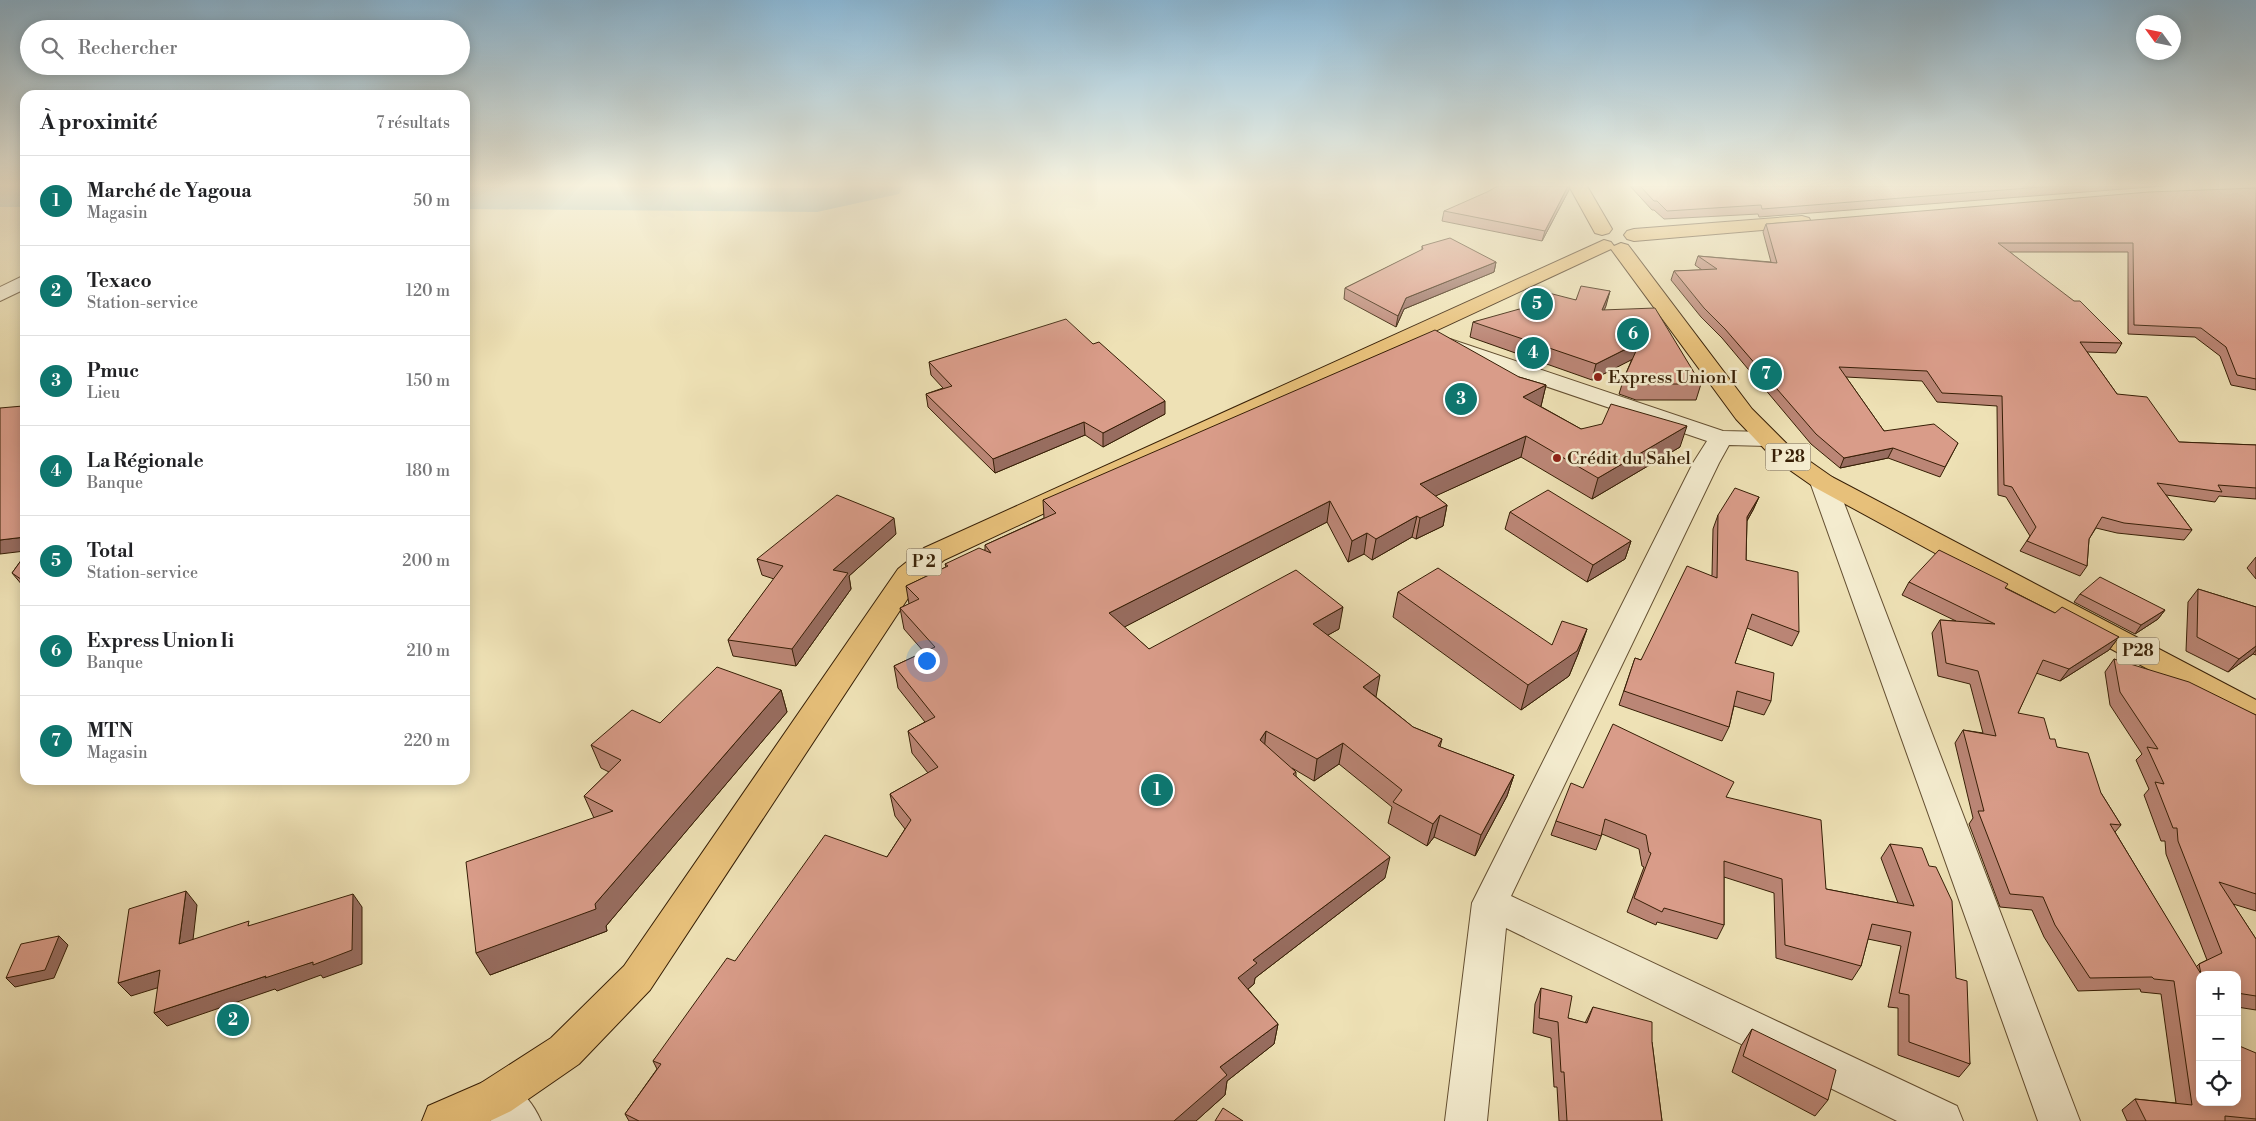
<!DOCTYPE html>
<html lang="fr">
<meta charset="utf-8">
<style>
body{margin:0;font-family:"Libre Bodoni",serif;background:#f6f6f6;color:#202124}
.controls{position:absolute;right:15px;bottom:15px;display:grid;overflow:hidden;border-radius:10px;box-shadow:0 2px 12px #0003}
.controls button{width:45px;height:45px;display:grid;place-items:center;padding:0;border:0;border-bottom:1px solid #e0e0e0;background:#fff;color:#202124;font:25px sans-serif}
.compass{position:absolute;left:2136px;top:15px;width:45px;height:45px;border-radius:50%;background:#fff;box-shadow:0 2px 12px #0003;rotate:303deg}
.you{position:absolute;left:926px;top:660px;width:18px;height:18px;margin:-12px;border:4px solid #fff;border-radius:50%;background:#1a73e8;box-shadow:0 0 0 8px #1a73e833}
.badge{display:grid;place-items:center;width:32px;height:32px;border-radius:50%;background:#0f766e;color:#fff;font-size:16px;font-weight:700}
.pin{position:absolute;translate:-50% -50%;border:2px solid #fff;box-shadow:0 1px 5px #0006}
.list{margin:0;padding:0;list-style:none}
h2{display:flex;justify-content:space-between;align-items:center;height:65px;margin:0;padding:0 20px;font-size:21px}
h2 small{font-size:16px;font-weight:400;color:#757577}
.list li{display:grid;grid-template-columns:32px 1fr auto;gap:15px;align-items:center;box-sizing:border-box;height:90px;padding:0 20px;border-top:1px solid #e0e0e0}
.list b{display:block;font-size:19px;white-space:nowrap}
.list p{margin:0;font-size:16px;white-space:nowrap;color:#757577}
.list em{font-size:16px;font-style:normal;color:#757577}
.icon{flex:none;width:28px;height:28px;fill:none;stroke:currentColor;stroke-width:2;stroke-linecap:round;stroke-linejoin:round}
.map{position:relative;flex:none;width:2256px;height:1121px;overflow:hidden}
.search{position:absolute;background:#fff;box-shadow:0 2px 12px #0003;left:20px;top:20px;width:450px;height:55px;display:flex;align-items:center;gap:12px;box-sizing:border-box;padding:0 18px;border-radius:28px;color:#757577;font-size:19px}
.panel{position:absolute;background:#fff;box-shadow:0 2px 12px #0003;left:20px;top:90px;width:450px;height:695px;border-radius:15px}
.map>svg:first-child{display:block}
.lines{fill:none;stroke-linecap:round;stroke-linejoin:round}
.river{fill:#9ebbb9;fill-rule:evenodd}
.minor-casing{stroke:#644f31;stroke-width:2}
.major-casing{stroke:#361e05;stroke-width:2}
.minor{fill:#f4eccf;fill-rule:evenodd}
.major{fill:#e7c07a;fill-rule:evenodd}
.wall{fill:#bb8676;stroke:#361e05}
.shaded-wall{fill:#986d60;stroke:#361e05}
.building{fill:#d99c89;stroke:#361e05}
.poi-dot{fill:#8f2418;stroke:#f4eccf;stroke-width:2}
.labels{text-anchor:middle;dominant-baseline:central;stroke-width:5;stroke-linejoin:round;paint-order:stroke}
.shield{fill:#f4eccf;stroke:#6f5c42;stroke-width:1}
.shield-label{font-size:16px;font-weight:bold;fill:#361e05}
.poi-label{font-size:18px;fill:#361e05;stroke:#f4eccf;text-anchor:start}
</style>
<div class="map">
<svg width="2256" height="1121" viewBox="0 0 2256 1121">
<rect width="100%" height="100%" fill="#eee1b5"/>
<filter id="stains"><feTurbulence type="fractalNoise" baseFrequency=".004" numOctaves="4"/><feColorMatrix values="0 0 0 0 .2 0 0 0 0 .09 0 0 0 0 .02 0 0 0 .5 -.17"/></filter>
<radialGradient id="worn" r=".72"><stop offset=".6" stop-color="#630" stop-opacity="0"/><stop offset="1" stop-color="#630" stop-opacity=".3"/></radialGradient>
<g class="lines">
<path class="river" d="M0 186H25V207H0Z
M465 186 817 188 828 186H904L899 194 817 212 465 209Z"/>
<g class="minor-casing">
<path id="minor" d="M25 275V289L0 301V287Z
M1450 339 1723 431 1767 432 1776 434 1779 439 1776 444 1767 446 1729 445 1719 463 1511 896 1957 1106 1963 1121H1897L1506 928 1487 1121H1445L1472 903 1693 463 1707 441 1442 351 1439 346 1442 341Z
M1823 474 1832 477 1836 482 2080 1121H2038L1810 482 1814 477Z
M496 1077C517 1085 532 1100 541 1121H491L481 1111 475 1097 481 1083Z"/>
</g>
<g class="major-casing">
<path id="major" d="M1569 186H1587L1612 229 1609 233 1602 235 1595 233Z
M1802 216 1809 218 1811 222 1809 226 1634 241 1627 239 1624 235 1627 231 1634 229Z
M1604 240 1611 242 1614 246 1621 243 1628 245 1752 409 1792 449 1832 477 2256 700V726L2245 722 1814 487 1774 459 1736 419 1611 249 944 560 918 583 650 990 579 1064 511 1111 490 1121H422L428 1106 481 1083 551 1038 624 966 898 569 924 548Z"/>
</g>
<use href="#minor" class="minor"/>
<use href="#major" class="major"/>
</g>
<path class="wall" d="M1630 186H2163L1759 217 1758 214 1664 219 1654 210H1652Z
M2256 188V390L2231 385 2220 356 2195 337 2128 334V252H2010L2122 343 2116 353 2087 352 2117 394 2179 442 2256 445V499L2219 496 2215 502 2166 495 2192 530 2184 540 2117 533 2096 528 2089 539 2087 566 2080 576 2020 551 2030 536 2006 497 1998 495 1997 406 1937 402 1922 381 1846 377 1884 431 1958 443 1940 477 1888 458 1840 468 1811 444 1722 338 1701 317 1671 280 1674 271 1702 270 1695 265 1698 256 1771 262 1763 232 1766 224Z
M1569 190 1542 241 1442 221 1444 211Z
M1422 246 1496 262 1494 272 1404 309 1396 327 1344 299 1345 288 1422 250Z
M1610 291 1604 310 1701 384 1696 400H1636L1619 394 1624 378 1632 359 1592 380 1470 337 1473 322 1576 300Z
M929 362 1165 414 1103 447 1085 435 995 473 928 407 926 394 943 388 931 375Z
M1519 377 1546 385 1541 406H1540L1581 429 1680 447 1592 499 1521 457 1435 496 1447 505 1443 526 1416 539 1412 537 1372 560 1364 554 1348 562 1327 522 1124 627 1149 649 1339 629 1328 635 1376 697 1413 727 1442 739 1440 747 1514 775 1507 796 1475 856 1434 837 1427 846 1388 823 1392 807 1339 764 1314 781 1292 768 1296 772V776L1385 878 1255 978 1254 984 1248 989 1278 1024 1274 1044 1227 1081 1225 1095 1196 1121H629L625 1114 657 1069 653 1061 735 961 887 857 905 829 895 816 890 794 928 773 912 753 908 731 925 722 898 688 894 666 924 652 904 629 900 608 909 604 906 586 946 567 945 564 985 550V545L1044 518 1043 500Z
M1759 497 1753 510 1747 521 1746 560 1799 632 1792 646 1747 628 1735 663 1771 701 1764 715 1734 706 1729 727 1722 741 1619 705 1635 658 1641 660 1712 575 1713 529 1718 515Z
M1510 512 1631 541 1625 559 1587 582 1505 529Z
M896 534 849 576 851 589 796 666 733 656 728 640 774 579 762 575 757 559Z
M25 555V588L23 586 12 573Z
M2256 557V579L2247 568Z
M1909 582 2006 588 2055 613 2119 637 2109 650 2060 681 2036 673 2018 713 2050 739 2057 747 2101 793 2121 825 2115 832 2196 967 2199 964 2207 960 2166 854 2165 841H2161L2144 795 2149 789 2136 760 2142 754 2110 705 2105 672 2114 659 2256 715V911L2233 904 2256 939V1010L2237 1007V975H2200V1102L2256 1053V1121H2127L2122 1110 2135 1099 2176 1103 2161 994 2141 992 2140 989 2078 991 2044 937 2032 910 2000 907 1969 824 1973 818 1955 743 1963 730 1983 733 1970 684 1938 676 1932 633 1940 620 1956 621 1902 595Z
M2198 589 2256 607V655L2253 654 2228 672 2186 651 2188 602Z
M1398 592 1552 645 1587 629 1578 654 1569 676 1521 710 1393 617Z
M2080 594 2165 610 2158 619 2135 634 2074 602Z
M781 690 787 712 606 926 607 931 490 975 594 818 584 796 609 772 601 768 591 745 660 723Z
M1583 788 1727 797 1826 889 1898 903 1881 858 1890 844 1956 978 1970 1064 1959 1077 1898 1055V1008L1888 1007 1901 946 1868 939 1861 966 1852 980 1776 958 1774 893 1724 877V925L1717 939 1657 922 1656 925 1627 912 1644 867 1642 866 1639 849 1602 834 1596 850 1551 835 1556 821Z
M1541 988 1568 1018 1585 1023 1593 1007 1652 1042 1662 1121H1559L1557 1087H1554L1551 1038 1533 1033 1535 1004Z
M1752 1029 1828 1100 1815 1116 1732 1072 1741 1046Z"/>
<path class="shaded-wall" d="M1568 186H1570L1569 190 1542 241 1545 231Z
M1496 262 1494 272 1404 309 1396 327 1398 316 1406 298Z
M1610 291 1606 306 1598 325 1602 310Z
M465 342 468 350 465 351Z
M1640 342 1635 358 1592 380 1596 364Z
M1546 385 1541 406 1518 417 1523 397Z
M1165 401V414L1103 447V433Z
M1084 422 1085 435 995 473 993 459Z
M1687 426 1680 447 1592 499 1598 478Z
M1526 436 1521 457 1416 505 1420 484Z
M1893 448 1888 458 1840 468 1844 458Z
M1759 497 1753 510 1741 531 1747 517Z
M1330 501 1327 522 1109 635V613Z
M1447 505 1443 526 1416 539 1420 518Z
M1417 516 1412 537 1372 560 1376 539Z
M894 518 896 534 849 576 851 589 796 666 792 649 833 570Z
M1367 533 1364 554 1348 562 1352 541Z
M25 537V551L0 554V540Z
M1631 541 1625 559 1587 582 1593 565Z
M1343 607 1339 629 1310 645 1313 624Z
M2165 610 2158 619 2135 634 2141 625Z
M1587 629 1578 654 1569 676 1521 710 1528 685Z
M2119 637 2109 650 2060 681 2069 669Z
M2256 646V650L2253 654 2228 672 2239 659Z
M1380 675 1376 697 1363 687Z
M781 690 787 712 606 926 607 931 490 975 476 953 595 904Z
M1266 731 1264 752 1260 740Z
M1343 743 1339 764 1314 781 1317 759Z
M1514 775 1507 796 1475 856 1481 835Z
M1440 815 1434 837 1427 846 1433 824Z
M1390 857 1385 878 1255 978 1254 984 1236 999 1238 978 1253 960Z
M186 891 197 905 191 957 179 944Z
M353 894 362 907V964L323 978 321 975 277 991 275 989 167 1026 154 1013 266 976 313 962Z
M59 936 68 945 54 978 15 987 6 978Z
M160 970 173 983 131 996 118 983Z
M1278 1024 1274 1044 1227 1081 1225 1095 1196 1121H1174L1220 1067Z"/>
<path class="building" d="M1498 186H1568L1545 231 1444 211 1487 192Z
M1640 186H2054L1762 209 1761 205 1667 211 1657 201H1654Z
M2256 188V379L2237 375 2226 347 2201 328 2134 325 2133 243H1998L2074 301H2080L2122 343 2080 342 2117 394 2147 397 2179 442 2256 445V488L2218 485 2222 492 2157 483 2192 530 2124 523 2102 517 2089 539 2087 566 2027 541 2036 527 2012 487 2004 485 2002 396 1942 393 1927 371 1839 367 1884 431 1934 424 1958 443 1945 467 1893 448 1844 458 1816 434 1725 329 1704 308 1674 271 1717 269 1698 256 1777 263 1766 224 2149 192Z
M1450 238 1496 262 1406 298 1398 316 1345 288 1423 249 1422 246Z
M1581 286 1610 291 1602 310 1655 308 1701 384H1641L1624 378 1640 342 1596 364 1473 322 1523 308 1537 290 1576 300Z
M1066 319 1093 344 1099 342 1165 401 1103 433 1084 422 993 459 926 394 952 386 929 362Z
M1435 330 1519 377 1546 385 1523 397 1581 429 1602 424 1611 404 1687 426 1598 478 1526 436 1420 484 1447 505 1420 518 1417 516 1376 539 1367 533 1352 541 1330 501 1109 613 1149 649 1296 570 1343 607 1313 624 1380 675 1363 687 1413 727 1442 739 1438 746 1514 775 1481 835 1440 815 1433 824 1393 802 1402 790 1343 743 1317 759 1266 731 1260 740 1296 772 1293 774 1390 857 1253 960 1257 963 1238 978 1278 1024 1220 1067 1227 1075 1174 1121H639L625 1114 661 1064 653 1061 727 958 735 961 825 835 887 857 911 820 890 794 938 767 908 731 935 717 894 666 935 647 900 608 919 599 906 586 948 566 945 564 979 548 991 553 985 545 1056 513 1043 500Z
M25 403V537L0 540V408L23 406Z
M1735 488 1759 497 1747 517 1746 560 1798 572 1799 632 1752 614 1735 663 1774 673 1771 701 1737 691 1729 727 1624 691 1635 658 1641 660 1687 566 1717 578 1718 515Z
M1548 490 1631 541 1593 565 1510 512Z
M837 495 894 518 833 570 848 573 792 649 728 640 783 566 757 559Z
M1939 550 2008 584 2005 588 2055 613 2062 607 2119 637 2069 669 2043 660 2018 713 2044 718 2050 739H2055L2057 747 2088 753 2101 793 2121 825 2110 824 2201 974 2199 964 2222 953 2178 841 2177 828H2173L2155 782 2164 784 2147 747 2158 749 2120 692 2114 659 2189 682 2256 715V894L2219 882 2256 939V996L2237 993V975H2200V1102H2237V1045L2256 1053V1119L2225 1116V1121H2146L2135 1099 2192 1105 2174 981 2154 979 2152 977 2090 978 2055 925 2043 897 2010 894 1978 811H1984L1963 730 1996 736 1978 671 1946 663 1940 620 1995 624 1909 582Z
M25 555V582L12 573Z
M1438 568 1552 645 1562 621 1587 629 1577 651 1528 685 1398 592Z
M2100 577 2165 610 2141 625 2080 594Z
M2198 589 2256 607V646L2239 659 2197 637Z
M717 667 781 690 595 904 596 909 476 953 466 862 613 811 584 796 621 760 591 745 632 710 660 723Z
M1613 724 1734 782 1726 797 1821 820 1826 889 1914 906 1890 844 1922 848 1929 866 1936 867 1952 901 1956 978 1967 981 1970 1064 1909 1042V995L1899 993 1911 932 1872 924 1861 966 1785 945 1782 879 1724 861V925L1664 908 1662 912 1634 898 1651 853 1649 852 1646 835 1605 819 1601 836 1556 821 1571 783 1583 788Z
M186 891 179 944 249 921 248 926 353 894 352 950 313 965V962L265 978 266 976 154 1013 160 970 118 983 129 909Z
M59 936 45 970 6 978 21 944Z
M1541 988 1572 996 1568 1018 1587 1023 1593 1007 1652 1022V1042L1662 1121H1567L1564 1072H1561L1558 1022 1539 1018Z
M1752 1029 1836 1070 1828 1100 1743 1056Z
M1223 1108 1243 1121H1215Z"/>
<linearGradient id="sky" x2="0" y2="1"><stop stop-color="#8ab7d5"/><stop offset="0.54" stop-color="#f7f2de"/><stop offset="1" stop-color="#f7f2de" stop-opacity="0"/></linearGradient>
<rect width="2256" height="343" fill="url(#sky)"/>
<g class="poi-dot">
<circle cx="1598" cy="377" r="5"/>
<circle cx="1557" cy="458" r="5"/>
</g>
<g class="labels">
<g class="shield">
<rect x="1765.5" y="443.5" width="45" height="27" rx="4"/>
<rect x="906.5" y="548.5" width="35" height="27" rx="4"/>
<rect x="2117" y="637.5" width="42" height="27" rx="4"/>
</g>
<g class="shield-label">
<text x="1788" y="457">P 28</text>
<text x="924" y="562">P 2</text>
<text x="2138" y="651">P28</text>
</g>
<g class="poi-label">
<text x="1608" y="377">Express Union I</text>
<text x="1567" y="458">Crédit du Sahel</text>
</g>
</g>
<rect width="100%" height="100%" filter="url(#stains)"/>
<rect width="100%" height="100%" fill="url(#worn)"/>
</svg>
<div class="controls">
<button>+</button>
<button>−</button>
<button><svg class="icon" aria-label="locate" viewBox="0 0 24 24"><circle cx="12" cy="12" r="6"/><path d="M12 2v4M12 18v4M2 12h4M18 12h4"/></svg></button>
</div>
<svg class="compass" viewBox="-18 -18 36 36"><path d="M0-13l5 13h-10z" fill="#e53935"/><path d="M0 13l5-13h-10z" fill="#757577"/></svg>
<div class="you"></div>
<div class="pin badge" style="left:1157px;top:790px">1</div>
<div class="pin badge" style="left:233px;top:1020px">2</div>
<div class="pin badge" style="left:1461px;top:399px">3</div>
<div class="pin badge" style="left:1533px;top:353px">4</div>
<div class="pin badge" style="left:1537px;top:304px">5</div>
<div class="pin badge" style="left:1633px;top:334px">6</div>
<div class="pin badge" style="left:1766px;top:374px">7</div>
<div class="search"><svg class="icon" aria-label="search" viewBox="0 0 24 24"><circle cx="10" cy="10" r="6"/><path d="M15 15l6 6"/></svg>Rechercher</div>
<section class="panel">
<h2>À proximité<small>7 résultats</small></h2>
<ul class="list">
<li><span class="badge">1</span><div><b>Marché de Yagoua</b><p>Magasin</p></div><em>50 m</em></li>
<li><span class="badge">2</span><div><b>Texaco</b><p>Station-service</p></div><em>120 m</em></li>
<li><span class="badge">3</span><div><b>Pmuc</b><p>Lieu</p></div><em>150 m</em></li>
<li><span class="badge">4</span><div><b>La Régionale</b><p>Banque</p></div><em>180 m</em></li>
<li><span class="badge">5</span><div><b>Total</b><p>Station-service</p></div><em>200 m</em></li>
<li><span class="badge">6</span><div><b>Express Union Ii</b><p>Banque</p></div><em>210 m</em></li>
<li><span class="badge">7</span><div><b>MTN</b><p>Magasin</p></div><em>220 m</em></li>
</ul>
</section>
</div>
